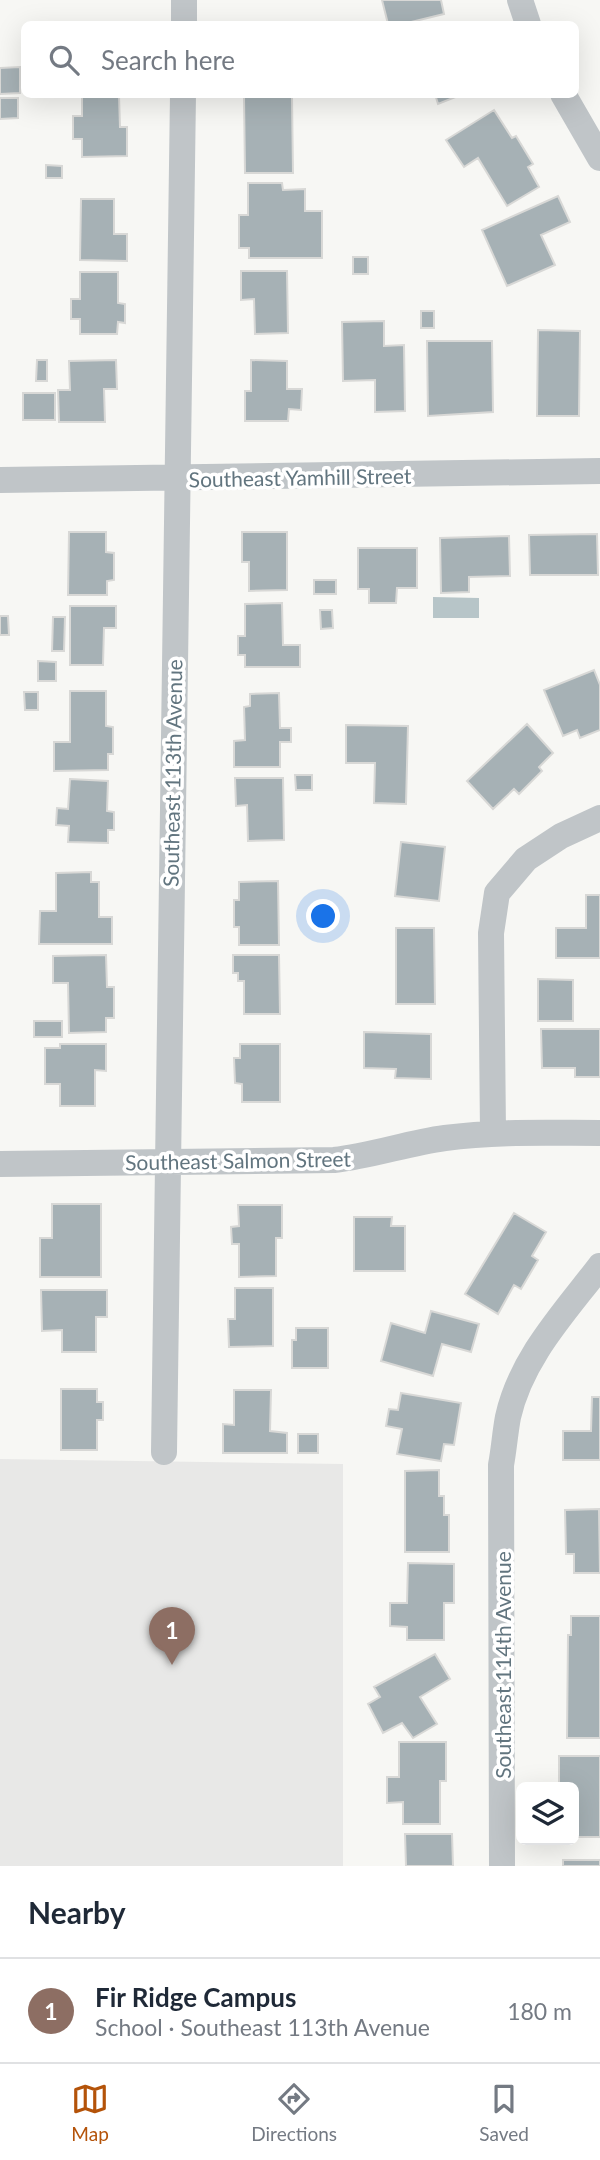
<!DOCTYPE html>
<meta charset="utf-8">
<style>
body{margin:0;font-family:Lato,sans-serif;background:#f2f2f3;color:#1f2937}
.controls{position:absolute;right:21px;bottom:21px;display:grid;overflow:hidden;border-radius:10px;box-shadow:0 7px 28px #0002}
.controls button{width:63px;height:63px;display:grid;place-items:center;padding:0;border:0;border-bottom:2px solid #e0e1e3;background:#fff;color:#1f2937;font:35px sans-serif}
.you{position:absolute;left:324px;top:917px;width:24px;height:24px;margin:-18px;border:5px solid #fff;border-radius:50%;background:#1a73e8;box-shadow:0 0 0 10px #1a73e833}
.badge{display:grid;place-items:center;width:46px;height:46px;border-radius:50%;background:#b45309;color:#fff;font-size:23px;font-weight:700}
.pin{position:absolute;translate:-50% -58px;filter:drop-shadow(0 2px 4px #0008)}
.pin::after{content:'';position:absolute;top:37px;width:24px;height:21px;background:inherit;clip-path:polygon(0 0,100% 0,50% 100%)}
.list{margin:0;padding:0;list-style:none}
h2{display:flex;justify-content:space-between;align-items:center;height:91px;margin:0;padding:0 28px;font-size:30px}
h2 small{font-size:23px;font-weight:400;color:#747a83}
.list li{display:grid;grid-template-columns:46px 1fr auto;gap:21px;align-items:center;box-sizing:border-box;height:105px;padding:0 28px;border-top:2px solid #e0e1e3}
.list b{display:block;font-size:26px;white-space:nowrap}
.list p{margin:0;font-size:23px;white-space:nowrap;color:#747a83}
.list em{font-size:23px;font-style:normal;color:#747a83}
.icon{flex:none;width:38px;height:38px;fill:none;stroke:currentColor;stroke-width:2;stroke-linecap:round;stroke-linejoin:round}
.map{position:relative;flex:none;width:600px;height:1866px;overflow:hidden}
.search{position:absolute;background:#fff;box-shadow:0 7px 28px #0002;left:21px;right:21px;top:21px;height:77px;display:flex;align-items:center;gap:18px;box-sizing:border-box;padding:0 24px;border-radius:10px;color:#747a83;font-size:26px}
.sheet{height:196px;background:#fff}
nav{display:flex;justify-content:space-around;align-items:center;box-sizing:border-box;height:98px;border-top:2px solid #e0e1e3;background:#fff;font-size:19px;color:#747a83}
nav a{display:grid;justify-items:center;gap:4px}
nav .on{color:#b45309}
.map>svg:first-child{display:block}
.built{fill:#e8e8e7}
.water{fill:#b7c5c8}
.building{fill:#a6b1b5;stroke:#d8d8d6;stroke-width:2}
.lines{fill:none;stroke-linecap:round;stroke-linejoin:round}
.minor{stroke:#c0c5c8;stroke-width:26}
.labels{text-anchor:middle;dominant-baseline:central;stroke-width:7;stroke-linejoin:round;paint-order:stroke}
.street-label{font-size:21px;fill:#62757f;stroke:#fff}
</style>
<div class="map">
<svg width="600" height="1866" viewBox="0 0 600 1866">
<rect width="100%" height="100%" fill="#f7f7f4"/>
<path class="built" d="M0 1459 343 1464V1866H0Z"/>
<path class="water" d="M433 597 479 598V618H433Z"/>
<path class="building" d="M382 0H441L444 14 403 24H388Z
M20 67V93L0 94V68Z
M435 94H463L438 104Z
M119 95 120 127H127V156L82 157V139H73V116H82V96Z
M244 97H292L293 173H245Z
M0 98H18V118L0 119Z
M494 110 512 138 516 136 533 164 528 167 539 187 507 206 478 158 464 167 446 140Z
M46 165 62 166V178H46Z
M248 183H282L283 190 305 189V211H322V258H249V248H239V215H248Z
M558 196 570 222 541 235 555 265 507 286 482 230Z
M81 199H114V234H127V261L80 260Z
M353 257H368V274H353Z
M241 271H287L288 333 255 334 254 299 241 300Z
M80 272H118V303L125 304V323L118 322 117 334H80V319H71V299H80Z
M421 311H434V328H421Z
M384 321V346L404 345 405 411 375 412V380L343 381 342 322Z
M538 330 580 331 579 416H537Z
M427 341H492L493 412 428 416Z
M37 360H47V381H36Z
M116 360 117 389H104L105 422H59L58 390H70L69 361Z
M251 360 287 361V389H302L301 410 289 409 288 421H245V391H251Z
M23 393H55V420H23Z
M69 532H106V552L114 553V580L107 581V595H68Z
M242 532H287V590L249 591V562H242Z
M597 534 598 575H530L529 535Z
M509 536 510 576 469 577V592L441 593 440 538Z
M358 548H417V588H397L396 603H369V589H358Z
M314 580H336V594H314Z
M282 603 283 645H300V667H245V655H238V636H245V604Z
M70 606H116V628H104L103 665H70Z
M320 610H332L333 628 321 629Z
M0 616H8L9 635H0Z
M53 617H65L64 651H52Z
M38 661 56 662V681H38Z
M594 670 600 685V730L580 738 577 730 563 736 544 690Z
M70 691H106V726L113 727V754H108V770L54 771V742H70Z
M24 692H38V710H25Z
M279 693 280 728H291V742H280V767H234V741L245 740 244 707 250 706V694Z
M527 724 553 753 539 767 542 771 519 794 514 789 493 809 467 781Z
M346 725 408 726 406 804 374 803 375 763H346Z
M295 775H312V790H296Z
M235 778H283L284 840 248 841 247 805 236 806Z
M70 779 108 781 107 811 114 812V830H108V843L68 842 69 826 56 825 57 808 68 809Z
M401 842 445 847 439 901 395 896Z
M91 872V882H99V917H112V944H39L40 911H56V873Z
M278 881 279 945H239V927H234V900H239V882Z
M586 895H600V958H556V928H586Z
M396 928H434L435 1004H396Z
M106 955 107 987H114V1018H106V1032L69 1033 68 983H53V956Z
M233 955H279L280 1014H244V981H238V973H233Z
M538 979 573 980V1021H538Z
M34 1021H62V1037H34Z
M541 1029H600V1077H575V1068H542Z
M364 1032 431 1034V1079L395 1078 396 1069 364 1068Z
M60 1044H106V1071L95 1070V1106H60V1084H45V1048H60Z
M240 1044H280V1102H242V1084L235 1083 234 1058H240Z
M52 1204H101V1277H40V1238H52Z
M238 1205H282V1238H276V1276L239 1277V1244H232L231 1227 239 1226Z
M514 1213 546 1232 532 1256 538 1260 521 1289 514 1285 498 1314 465 1294Z
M354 1217H392L391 1226H405V1271H354Z
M235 1288H273V1346L229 1347 228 1319H235Z
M41 1290H107V1317H96V1352H62V1330L42 1331Z
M431 1311 479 1324 471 1352 442 1344 433 1376 381 1361 391 1323 425 1333Z
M296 1328H328V1368H292V1340H296Z
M61 1389H97V1402H103V1420H97V1450H61Z
M234 1390H271L270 1431 287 1433V1453H223V1424L234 1425Z
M401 1393 461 1403 454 1445 444 1444 441 1461 397 1454 402 1429 386 1426 389 1409 398 1410Z
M592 1397H600V1460H563V1431H591Z
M298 1434H318V1453H298Z
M439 1470V1496H444V1515H449V1552H405V1471Z
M599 1509 600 1573H574V1554H566L565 1510Z
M408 1563 454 1564V1603H444V1640H407V1627L390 1626V1603H407Z
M571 1616H600V1738H567L568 1635H571Z
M435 1654 450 1679 420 1697 437 1724 413 1738 402 1723 383 1733 368 1704 380 1697 374 1687Z
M399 1742H446V1781H440V1824H403V1802L387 1803V1777H399Z
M559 1756H600V1837H574V1787L559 1786Z
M405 1834H452L453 1866H406Z
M563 1860H600V1866H563Z"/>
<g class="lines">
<path class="minor" d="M520 0 528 24
M184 24V0
M563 94 600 158
M0 480 600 471
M493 1132 491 933 497 893 526 859 561 836 600 818
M0 1164 334 1160C372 1156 407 1143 445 1138 496 1131 548 1133 600 1133
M164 1452 183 94
M502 1866 501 1465C504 1449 505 1433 508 1417 521 1358 565 1312 600 1266"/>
</g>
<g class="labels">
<g class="street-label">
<text transform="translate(300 477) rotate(-1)">Southeast Yamhill Street</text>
<text transform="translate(172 773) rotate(-89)">Southeast 113th Avenue</text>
<text transform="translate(238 1160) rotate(-1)">Southeast Salmon Street</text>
<text transform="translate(502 1665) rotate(-90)">Southeast 114th Avenue</text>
</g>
</g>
</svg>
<div class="controls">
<button><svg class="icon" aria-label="layers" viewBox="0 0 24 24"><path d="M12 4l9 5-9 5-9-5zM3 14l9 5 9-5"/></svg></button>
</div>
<div class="you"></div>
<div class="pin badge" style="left:172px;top:1665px;background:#8d6e63">1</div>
<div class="search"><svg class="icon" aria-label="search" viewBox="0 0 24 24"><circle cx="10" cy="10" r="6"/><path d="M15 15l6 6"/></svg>Search here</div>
</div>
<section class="sheet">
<h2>Nearby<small></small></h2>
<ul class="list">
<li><span class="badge" style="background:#8d6e63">1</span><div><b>Fir Ridge Campus</b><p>School · Southeast 113th Avenue</p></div><em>180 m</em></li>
</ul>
</section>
<nav>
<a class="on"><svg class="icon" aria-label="map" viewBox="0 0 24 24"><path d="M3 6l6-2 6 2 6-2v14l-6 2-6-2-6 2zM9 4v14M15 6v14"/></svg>Map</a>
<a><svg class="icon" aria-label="directions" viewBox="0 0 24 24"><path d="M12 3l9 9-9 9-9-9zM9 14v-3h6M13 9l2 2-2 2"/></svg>Directions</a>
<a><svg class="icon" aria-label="saved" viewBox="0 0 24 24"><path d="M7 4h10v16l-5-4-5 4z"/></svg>Saved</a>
</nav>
